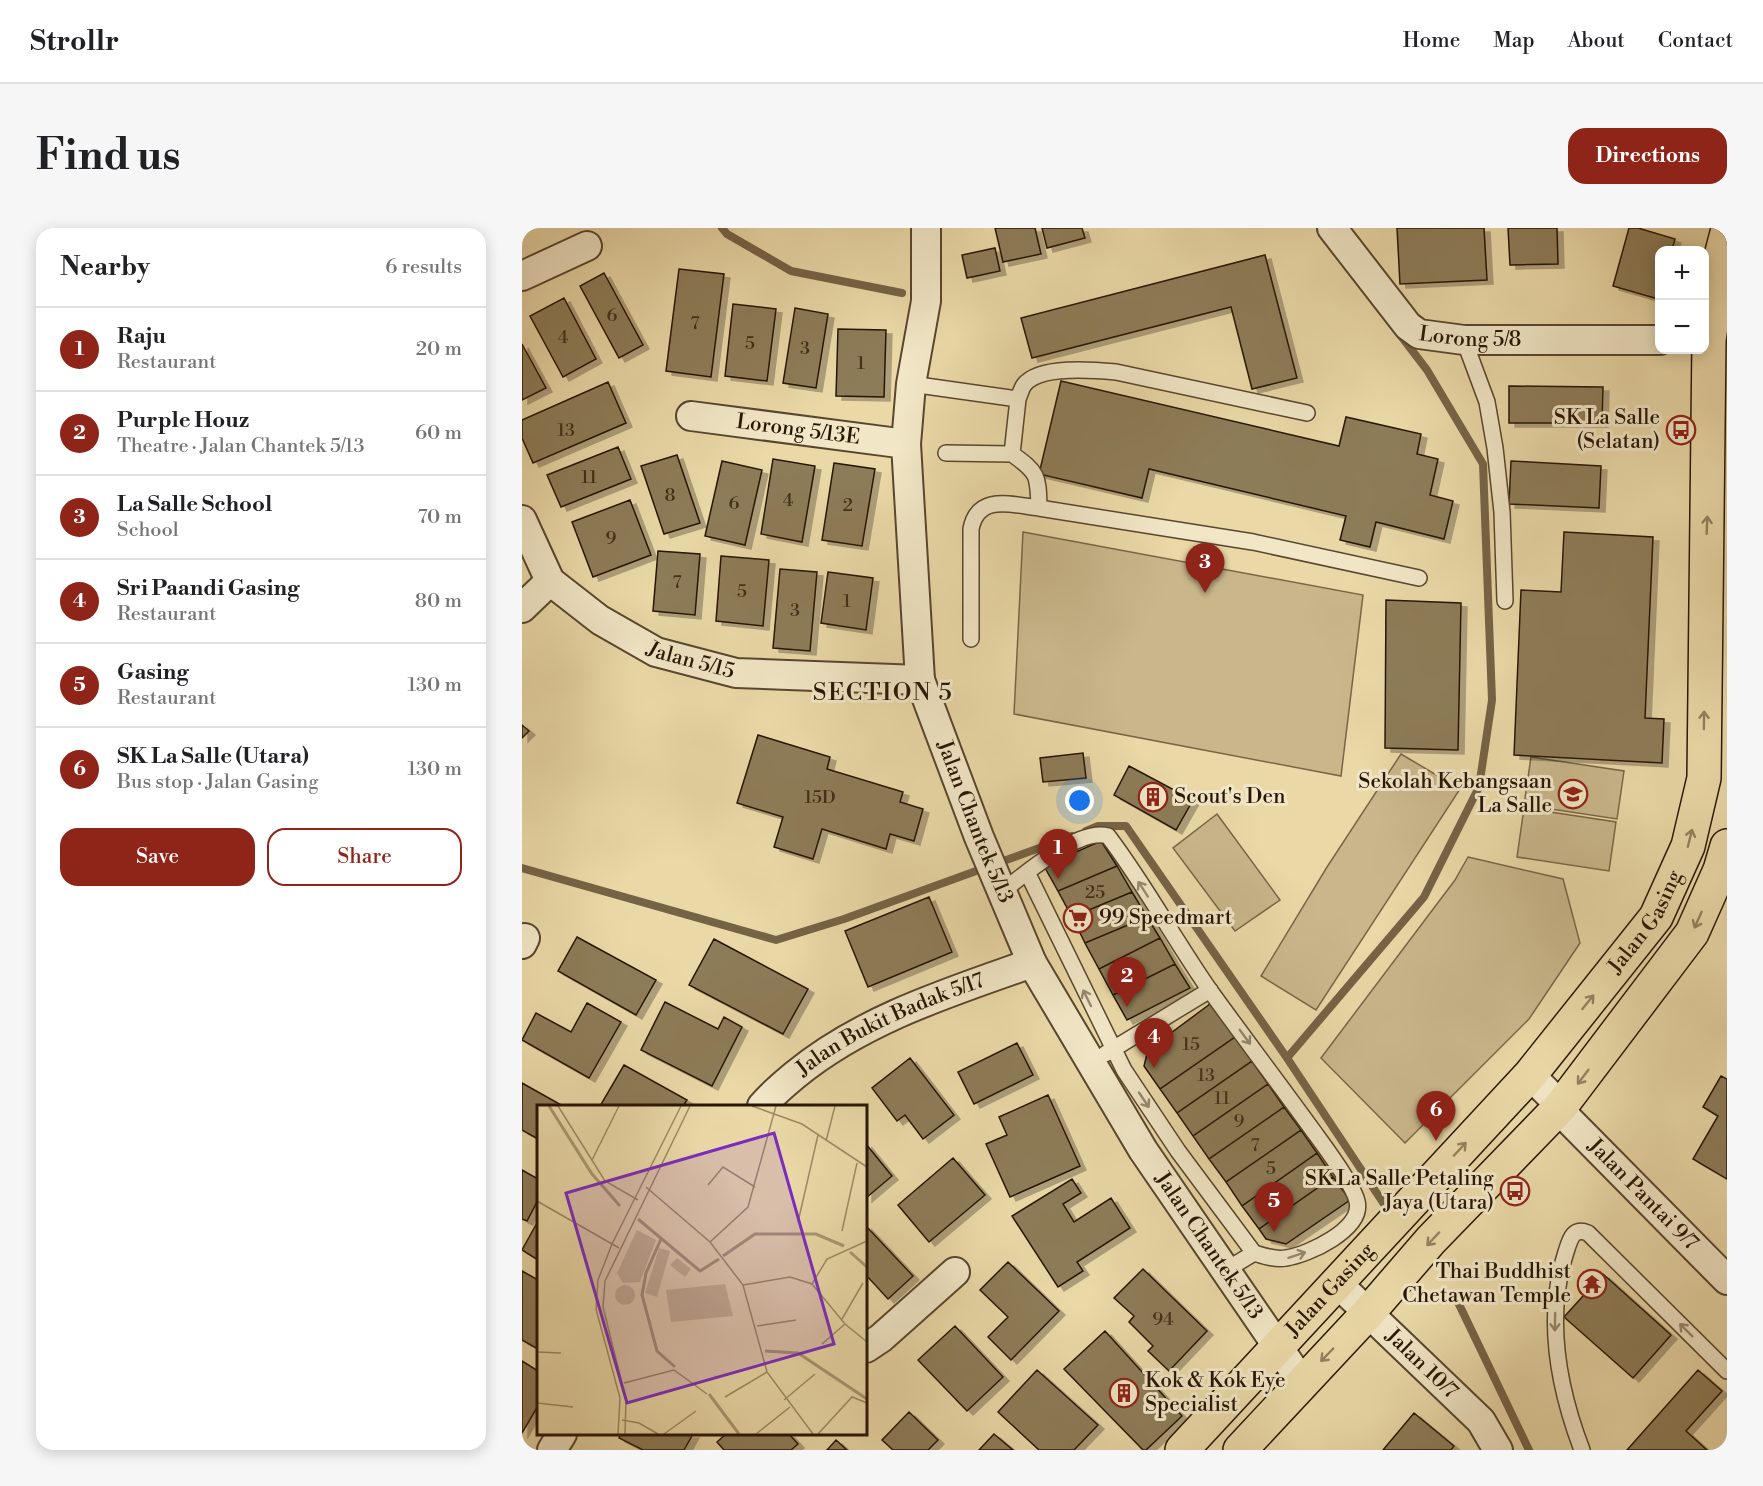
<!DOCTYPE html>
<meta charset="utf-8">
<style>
body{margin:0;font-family:"Libre Bodoni",serif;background:#f6f6f6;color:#202124}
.controls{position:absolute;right:18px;top:18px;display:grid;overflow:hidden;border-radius:12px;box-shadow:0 3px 15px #0003}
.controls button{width:54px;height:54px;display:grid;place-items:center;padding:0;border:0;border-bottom:2px solid #e0e0e0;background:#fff;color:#202124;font:30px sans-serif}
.you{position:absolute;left:558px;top:573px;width:21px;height:21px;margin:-15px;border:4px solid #fff;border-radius:50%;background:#1a73e8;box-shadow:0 0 0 9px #1a73e833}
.badge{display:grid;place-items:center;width:39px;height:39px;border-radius:50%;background:#8f2418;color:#fff;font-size:20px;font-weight:700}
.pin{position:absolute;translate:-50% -50px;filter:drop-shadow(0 2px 3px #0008)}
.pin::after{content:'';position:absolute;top:32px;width:21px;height:18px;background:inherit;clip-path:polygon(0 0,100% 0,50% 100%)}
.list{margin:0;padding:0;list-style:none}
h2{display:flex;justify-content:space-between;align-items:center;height:78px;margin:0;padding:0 24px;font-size:26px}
h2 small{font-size:20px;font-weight:400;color:#757577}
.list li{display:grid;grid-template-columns:39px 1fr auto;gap:18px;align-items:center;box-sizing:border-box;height:84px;padding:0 24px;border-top:2px solid #e0e0e0}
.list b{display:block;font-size:22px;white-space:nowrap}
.list p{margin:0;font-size:20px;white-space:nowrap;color:#757577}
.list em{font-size:20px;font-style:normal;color:#757577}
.actions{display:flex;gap:12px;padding:18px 24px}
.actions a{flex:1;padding:14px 0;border:2px solid #8f2418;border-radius:18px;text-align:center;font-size:21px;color:#8f2418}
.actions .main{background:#8f2418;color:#fff}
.map{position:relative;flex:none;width:1205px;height:1222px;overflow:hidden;border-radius:18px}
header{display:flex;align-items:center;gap:36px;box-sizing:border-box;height:84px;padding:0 30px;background:#fff;border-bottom:2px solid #e0e0e0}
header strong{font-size:28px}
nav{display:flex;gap:33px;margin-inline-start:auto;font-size:21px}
.intro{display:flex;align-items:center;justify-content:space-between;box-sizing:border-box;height:144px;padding:0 36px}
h1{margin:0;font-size:42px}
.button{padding:15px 27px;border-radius:18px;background:#8f2418;color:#fff;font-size:21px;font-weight:700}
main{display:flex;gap:36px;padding:0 36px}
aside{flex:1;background:#fff;border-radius:18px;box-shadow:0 3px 15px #0003}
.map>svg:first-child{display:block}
.green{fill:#c9b78b;stroke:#786648;stroke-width:1.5}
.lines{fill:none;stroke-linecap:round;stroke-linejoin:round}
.stream{stroke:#756345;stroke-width:8}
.building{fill:#8d7b59;stroke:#281604;stroke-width:1.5;filter:url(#shadow)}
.lane-casing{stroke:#58462d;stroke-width:18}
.street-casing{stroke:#58462d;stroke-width:32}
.primary-casing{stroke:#281604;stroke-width:36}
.lane{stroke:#f1e6c6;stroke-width:15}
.street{stroke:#f1e6c6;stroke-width:28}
.primary{stroke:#ead8a7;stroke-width:33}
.oneway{stroke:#93815e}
.oneway2{stroke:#97886f}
.labels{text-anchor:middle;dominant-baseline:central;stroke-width:6;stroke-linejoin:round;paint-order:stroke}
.number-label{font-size:18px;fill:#412f19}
.street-label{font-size:21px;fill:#281604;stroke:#f1e6c6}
.poi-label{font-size:21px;fill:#281604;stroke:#f1e6c6;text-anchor:end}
.quarter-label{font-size:24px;letter-spacing:1.5px;fill:#281604;stroke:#f1e6c6}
.inset-river{fill:none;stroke:#a89670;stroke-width:3}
.inset-road{fill:none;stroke:#9c8a66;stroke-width:1.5}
.view{fill:#7b2cbf;fill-opacity:0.15;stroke:#7b2cbf;stroke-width:3}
.inset-edge{fill:none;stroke:#281604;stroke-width:3}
</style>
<header>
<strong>Strollr</strong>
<nav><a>Home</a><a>Map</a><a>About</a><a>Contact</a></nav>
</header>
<div class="intro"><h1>Find us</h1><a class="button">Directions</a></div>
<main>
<aside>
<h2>Nearby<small>6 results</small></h2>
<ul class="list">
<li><span class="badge">1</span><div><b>Raju</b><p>Restaurant</p></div><em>20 m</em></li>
<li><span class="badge">2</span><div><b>Purple Houz</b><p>Theatre · Jalan Chantek 5/13</p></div><em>60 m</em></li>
<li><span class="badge">3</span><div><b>La Salle School</b><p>School</p></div><em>70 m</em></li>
<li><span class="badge">4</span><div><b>Sri Paandi Gasing</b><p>Restaurant</p></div><em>80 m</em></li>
<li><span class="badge">5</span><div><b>Gasing</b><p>Restaurant</p></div><em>130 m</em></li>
<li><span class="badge">6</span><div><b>SK La Salle (Utara)</b><p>Bus stop · Jalan Gasing</p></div><em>130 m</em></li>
</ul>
<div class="actions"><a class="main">Save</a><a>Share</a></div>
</aside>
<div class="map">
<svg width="1205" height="1222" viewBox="0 0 1205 1222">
<defs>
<filter id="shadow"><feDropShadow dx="6" dy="4" stdDeviation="0" flood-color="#0004"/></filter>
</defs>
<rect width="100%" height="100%" fill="#ead8a7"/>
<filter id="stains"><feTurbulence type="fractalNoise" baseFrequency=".00333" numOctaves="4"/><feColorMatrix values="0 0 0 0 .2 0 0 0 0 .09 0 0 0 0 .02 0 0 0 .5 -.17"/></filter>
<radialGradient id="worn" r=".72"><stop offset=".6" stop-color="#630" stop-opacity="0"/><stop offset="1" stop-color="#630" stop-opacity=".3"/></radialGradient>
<path class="green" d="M501 304 841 367 819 548 492 486Z
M879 526 938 561 794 782 739 748 805 639Z
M1009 529 1102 543 1095 591 1002 577Z
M1002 580 1094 594 1087 643 995 629Z
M695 586 758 672 713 703 651 620Z
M946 629 1041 651 1058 715 1007 791 883 915 799 830 933 652Z"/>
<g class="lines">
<path class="stream" d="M200 0 205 6 269 43 380 65
M564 603 576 598H604L765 830 868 985
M0 640 254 712 322 691 550 608
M765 830 902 669 957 559 970 472 961 236 905 142 879 108
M934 1070 1007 1222"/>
</g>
<path class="building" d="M473 0H513L519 26 481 34Z
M520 0H560L563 10 525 20Z
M875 0H962L965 52 878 56Z
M986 0H1035L1036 36 988 37Z
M1107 0H1116L1153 11 1150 22H1138L1136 71 1091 58Z
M473 20 478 43 445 50 440 27Z
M743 27 775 150 730 161 709 79 510 130 499 90Z
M157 41 202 46 189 149 144 143Z
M82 45 121 117 97 130 58 58Z
M42 70 74 131 41 149 8 88Z
M211 76 254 81 245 153 203 148Z
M273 80 306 86 294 160 261 155Z
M316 101 364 102 362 169 314 168Z
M0 116 24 160 0 172Z
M539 153 817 218 824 189 899 206 895 226 916 231 908 267 931 273 922 311 854 294 848 319 818 312 824 288 627 241 620 270 517 246Z
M86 154 104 195 11 235 0 210V192Z
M987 158 1081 159 1080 195H987Z
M96 219 109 251 39 279 25 247Z
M155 227 178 295 142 306 119 238Z
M251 231 293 238 280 314 239 306Z
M200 233 240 242 223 317 183 308Z
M989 233 1079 238 1077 280 987 276Z
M312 235 353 241 340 318 300 312Z
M108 272 129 327 71 349 50 294Z
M1042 304 1131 309 1123 490 1142 491 1140 535 992 527 999 362 1039 364Z
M136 323 178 326 173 387 131 383Z
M199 328 247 332 241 398 194 393Z
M258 341 295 344 288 423 251 420Z
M306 344 351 350 344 402 299 395Z
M864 372 939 375 936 522 863 520Z
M0 497 7 503 0 510Z
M236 507 308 529 305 541 381 564 378 574 401 581 392 613 368 606 364 621 300 601 291 631 252 619 261 589 215 575Z
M561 525 564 550 521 554 518 530Z
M607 538 671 572 654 602 592 567Z
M579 613 595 638 536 663 522 638Z
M595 638 610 664 550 689 536 663Z
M610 664 625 689 563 715 550 689Z
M407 669 430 724 346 759 323 703Z
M625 689 638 710 577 741 563 715Z
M55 709 134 752 114 787 36 743Z
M638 710 653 736 591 767 577 741Z
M192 711 286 761 261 806 167 757Z
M653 736 668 760 605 792 591 767Z
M143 774 196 801 202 789 220 799 190 858 119 822Z
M65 775 99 794 67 850 0 812 14 785 49 804Z
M688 776 713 809 638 861 622 838 626 822Z
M713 809 730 833 655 885 638 861Z
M495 815 511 847 452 876 436 844Z
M388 830 432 887 401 911 383 887 375 893 350 860Z
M730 833 746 856 671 908 655 885Z
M102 837 165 872 161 878H78Z
M1199 848 1205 851V951L1171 931 1196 888 1181 879Z
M0 855 41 878H16V911L0 902Z
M746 856 762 879 687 931 671 908Z
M526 867 558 938 488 969 464 916 485 907 477 889Z
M762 879 779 902 704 954 687 931Z
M779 902 795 925 720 978 704 954Z
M344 916 370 948 344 970Z
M795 925 811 949 737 1001 720 978Z
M431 930 463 967 407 1014 376 977Z
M0 942 16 951V972L5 993 0 991Z
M811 949 828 972 764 1016 744 1011 737 1001Z
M550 951 559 965 541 976 552 994 589 970 608 1000 555 1034 561 1043 536 1059 490 988Z
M16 993V1032L0 1022Z
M344 998 391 1048 366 1071 344 1047Z
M486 1034 537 1083 489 1132 466 1109 486 1089 458 1062Z
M621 1041 685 1103 647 1143 626 1123 631 1118 607 1094 612 1088 592 1070Z
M0 1043 16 1052 15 1075H16V1121L0 1112Z
M1081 1046 1149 1107 1111 1150 1042 1089Z
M433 1098 481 1149 445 1183 396 1132Z
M583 1103 660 1188 624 1222H621L542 1141Z
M0 1133 16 1143V1178L0 1205Z
M515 1142 576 1197 552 1222H517L476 1184Z
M1176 1142 1200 1163 1164 1203 1185 1222H1105Z
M387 1184 416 1212 406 1222H371L360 1212Z
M892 1185 932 1218 929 1222H861Z
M99 1206H171L162 1222H121L97 1210Z
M204 1206H267L276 1216 269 1222H202L195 1214Z
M472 1206 491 1222H457Z
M314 1212 325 1222H305Z"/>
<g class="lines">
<g class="lane-casing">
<path id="lane" d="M942 112 965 174 973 220 980 284 983 373
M389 156 496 171C498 167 499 161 502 157 517 137 572 142 594 144L785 185
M424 225 490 226 496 171
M490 226C517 245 516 248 517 280L731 314 897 350
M449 411V301C456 265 490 277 517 280
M480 664C502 646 558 599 586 608 624 658 653 713 689 764 723 811 758 857 792 904 803 919 831 956 835 973 842 1001 786 1027 764 1030 753 1032 742 1028 732 1025L656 923 602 842 505 644
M583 826 688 762
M704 1042 732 1025
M1060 1222C1036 1159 1023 1089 1044 1024 1048 1011 1051 999 1066 1005L1205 1143"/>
</g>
<g class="street-casing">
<g id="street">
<path id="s1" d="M404 0V73L389 156 384 216 398 452 457 609 510 735 621 922 780 1154"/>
<path id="s2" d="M810 0 886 98 897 106 942 112H1138"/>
<path d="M0 48 65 18"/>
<path id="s3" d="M169 188 384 216"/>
<path id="s4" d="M0 292 28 353 78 392 134 424 214 445 398 452"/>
<path d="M0 380 28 353"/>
<path d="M0 716 3 710"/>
<path id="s5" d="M1008 847 1039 878 1046 891 1205 1052"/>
<path id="s6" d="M240 878C250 866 261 857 273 847 341 791 428 764 510 735"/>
<path id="s7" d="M815 1055 959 1193 976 1222"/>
<path d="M344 1120 359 1110 433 1044"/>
<path d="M30 1222 40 1206"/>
</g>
</g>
<g class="primary-casing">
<g id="primary">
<path id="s8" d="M660 1222 1008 847 1134 689 1166 618 1182 550 1187 112 1200 24 1205 5"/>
<path d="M718 1222 846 1085 909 1012 1039 878 1170 705 1198 642 1205 618"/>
</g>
</g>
<use href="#lane" class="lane"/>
<use href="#street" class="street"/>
<use href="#primary" class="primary"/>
</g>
<defs><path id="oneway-shaft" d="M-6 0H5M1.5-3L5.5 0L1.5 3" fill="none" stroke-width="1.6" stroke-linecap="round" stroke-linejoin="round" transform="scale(1.5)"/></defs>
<g class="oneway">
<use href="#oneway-shaft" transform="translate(1185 297) rotate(-88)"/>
<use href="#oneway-shaft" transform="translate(1182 492) rotate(-89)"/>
<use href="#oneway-shaft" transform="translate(1168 610) rotate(-76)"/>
<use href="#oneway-shaft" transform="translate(1176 692) rotate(114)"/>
<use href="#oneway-shaft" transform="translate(1066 774) rotate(-51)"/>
<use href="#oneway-shaft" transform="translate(1061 849) rotate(127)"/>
<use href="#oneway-shaft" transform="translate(938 921) rotate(-47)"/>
<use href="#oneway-shaft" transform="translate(911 1011) rotate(133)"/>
<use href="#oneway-shaft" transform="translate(805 1127) rotate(134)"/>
</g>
<g class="oneway2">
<use href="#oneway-shaft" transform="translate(621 661) rotate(-123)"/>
<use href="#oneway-shaft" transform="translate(565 770) rotate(-116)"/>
<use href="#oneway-shaft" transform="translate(723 809) rotate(54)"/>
<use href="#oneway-shaft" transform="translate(622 872) rotate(56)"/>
<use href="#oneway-shaft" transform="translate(775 1027) rotate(-18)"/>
<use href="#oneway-shaft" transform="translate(1033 1094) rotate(91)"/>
<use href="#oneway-shaft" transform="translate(1164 1102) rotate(-135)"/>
</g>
<defs>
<g id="bus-ring" transform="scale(1.5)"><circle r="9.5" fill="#f1e6c6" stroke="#8f2418" stroke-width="1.5"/><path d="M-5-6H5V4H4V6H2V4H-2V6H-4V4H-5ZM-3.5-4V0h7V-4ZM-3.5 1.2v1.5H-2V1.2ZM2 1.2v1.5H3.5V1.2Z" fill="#8f2418"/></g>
<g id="school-ring" transform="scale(1.5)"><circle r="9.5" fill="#f1e6c6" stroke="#8f2418" stroke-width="1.5"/><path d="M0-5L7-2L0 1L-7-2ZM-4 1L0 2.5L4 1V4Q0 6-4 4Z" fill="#8f2418"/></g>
<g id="building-ring" transform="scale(1.5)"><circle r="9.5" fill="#f1e6c6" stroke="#8f2418" stroke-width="1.5"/><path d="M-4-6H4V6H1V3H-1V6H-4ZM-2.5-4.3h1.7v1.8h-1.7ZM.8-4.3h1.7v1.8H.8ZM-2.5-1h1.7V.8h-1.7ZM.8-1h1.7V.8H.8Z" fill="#8f2418"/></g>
<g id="supermarket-ring" transform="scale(1.5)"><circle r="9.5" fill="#f1e6c6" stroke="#8f2418" stroke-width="1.5"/><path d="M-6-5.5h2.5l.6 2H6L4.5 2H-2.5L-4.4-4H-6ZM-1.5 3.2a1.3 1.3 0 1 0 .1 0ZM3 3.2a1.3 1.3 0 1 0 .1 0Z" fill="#8f2418"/></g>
<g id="temple-ring" transform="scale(1.5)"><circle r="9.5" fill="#f1e6c6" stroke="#8f2418" stroke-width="1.5"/><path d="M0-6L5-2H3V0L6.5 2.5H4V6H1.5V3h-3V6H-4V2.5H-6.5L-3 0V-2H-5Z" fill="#8f2418"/></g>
</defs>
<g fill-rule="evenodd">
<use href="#bus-ring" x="1159" y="202"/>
<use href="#school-ring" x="1051" y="566"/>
<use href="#building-ring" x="631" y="569"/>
<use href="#supermarket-ring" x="556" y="690"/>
<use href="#bus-ring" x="993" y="963"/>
<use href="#temple-ring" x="1070" y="1056"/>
<use href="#building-ring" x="602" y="1165"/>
</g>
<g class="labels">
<g class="number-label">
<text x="90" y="87">6</text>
<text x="173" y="95">7</text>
<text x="41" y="109">4</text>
<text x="228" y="115">5</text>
<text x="283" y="120">3</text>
<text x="339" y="135">1</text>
<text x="44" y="202">13</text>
<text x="67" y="249">11</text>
<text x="148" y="267">8</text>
<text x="266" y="272">4</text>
<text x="212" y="275">6</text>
<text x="326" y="277">2</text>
<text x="89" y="310">9</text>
<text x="155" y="354">7</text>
<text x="220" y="363">5</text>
<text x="325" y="373">1</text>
<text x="273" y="382">3</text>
<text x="298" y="569">15D</text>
<text x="573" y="664">25</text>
<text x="669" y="816">15</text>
<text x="684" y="847">13</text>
<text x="700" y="870">11</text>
<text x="717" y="893">9</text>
<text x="733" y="917">7</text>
<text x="749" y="940">5</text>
<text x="641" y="1091">94</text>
</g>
<g class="street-label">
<text stroke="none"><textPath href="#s2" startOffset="189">Lorong 5/8</textPath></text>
<text stroke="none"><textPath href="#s3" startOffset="108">Lorong 5/13E</textPath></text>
<text stroke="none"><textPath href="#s4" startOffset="231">Jalan 5/15</textPath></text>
<text stroke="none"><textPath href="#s1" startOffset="606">Jalan Chantek 5/13</textPath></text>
<text stroke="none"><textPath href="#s8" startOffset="704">Jalan Gasing</textPath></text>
<text stroke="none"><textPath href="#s6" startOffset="154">Jalan Bukit Badak 5/17</textPath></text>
<text stroke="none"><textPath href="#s5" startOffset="165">Jalan Pantai 9/7</textPath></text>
<text stroke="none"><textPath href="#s1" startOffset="1092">Jalan Chantek 5/13</textPath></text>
<text stroke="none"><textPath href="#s8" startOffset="218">Jalan Gasing</textPath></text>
<text stroke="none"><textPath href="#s7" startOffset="117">Jalan 10/7</textPath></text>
</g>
<g class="poi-label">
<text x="1138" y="190">SK La Salle<tspan x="1138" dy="24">(Selatan)</tspan></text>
<text x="1030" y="554">Sekolah Kebangsaan<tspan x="1030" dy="24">La Salle</tspan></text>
<text x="652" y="569" text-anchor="start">Scout's Den</text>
<text x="577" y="690" text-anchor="start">99 Speedmart</text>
<text x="972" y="951">SK La Salle Petaling<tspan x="972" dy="24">Jaya (Utara)</tspan></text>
<text x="1049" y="1044">Thai Buddhist<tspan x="1049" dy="24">Chetawan Temple</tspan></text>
<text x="623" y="1153" text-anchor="start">Kok &amp; Kok Eye<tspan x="623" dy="24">Specialist</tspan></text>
</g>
<g class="quarter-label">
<text x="361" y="465">SECTION 5</text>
</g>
</g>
<g transform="translate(15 877)">
<rect width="330" height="330" fill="#ead8a7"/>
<path d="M100 125 119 135 103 177 86 178 80 168ZM122 143 133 146 120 192 108 188ZM140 153 154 164 148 172 133 160ZM188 179 196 211 134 217 129 185ZM78 190a10 10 0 1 1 20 0a10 10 0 1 1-20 0Z" fill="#c9b78b"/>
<path class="inset-river" d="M12 1 55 69 83 101M101 114 163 166 182 154M124 134 109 168 105 190 120 246 138 262M313 147 330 162M186 151 218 129H279L307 141M228 246 261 248 330 294M172 289 202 329"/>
<path class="inset-road" d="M21 1 68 76 101 95M215 1 265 19 330 62M289 36 298 1M55 55 82 1M171 80 186 62 218 82M109 82 173 137 206 180 230 267 276 329M0 96 82 143M261 117 281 30M305 126 320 58M173 137 211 102 239 1M275 179 290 154 330 136M206 180 253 172 275 179 308 219 330 237M305 214 326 178M220 221 259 215M285 239 308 219M0 247 24 248M87 278 137 265 170 289M188 292 230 267M247 295 278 269M0 298 36 302M85 315 102 318 121 329M81 329 83 293 59 204 61 175 75 139 144 1M88 329 89 294 66 202 68 176 153 1M127 329 159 306M219 329 253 302M281 329 315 292 330 298"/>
<path class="view" d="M237 28 297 239 90 298 29 88Z"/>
<rect width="330" height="330" class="inset-edge"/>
</g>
<rect width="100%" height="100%" filter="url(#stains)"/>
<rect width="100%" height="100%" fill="url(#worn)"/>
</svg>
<div class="controls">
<button>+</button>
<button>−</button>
</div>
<div class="you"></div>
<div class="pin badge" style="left:536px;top:651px">1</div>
<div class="pin badge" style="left:605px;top:779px">2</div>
<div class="pin badge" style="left:683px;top:365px">3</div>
<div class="pin badge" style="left:632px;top:840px">4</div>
<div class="pin badge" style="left:752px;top:1004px">5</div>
<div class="pin badge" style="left:914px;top:913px">6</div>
</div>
</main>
